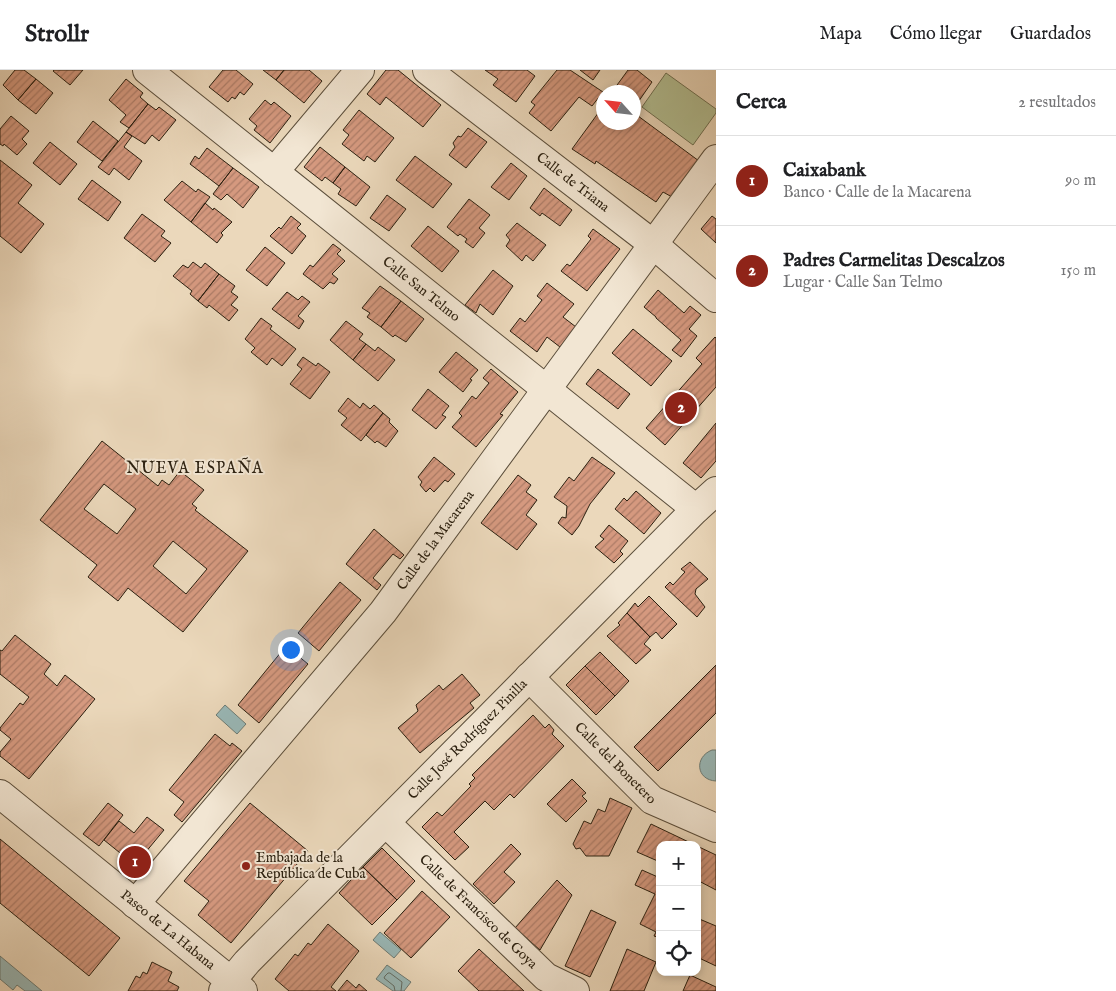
<!DOCTYPE html>
<html lang="es">
<meta charset="utf-8">
<style>
body{margin:0;font-family:"IM FELL English",serif;background:#f2f2f2;color:#202124}
.controls{position:absolute;right:15px;bottom:15px;display:grid;overflow:hidden;border-radius:10px;box-shadow:0 2px 8px #0003}
.controls button{width:45px;height:45px;display:grid;place-items:center;padding:0;border:0;border-bottom:1px solid #e0e0e0;background:#fff;color:#202124;font:25px sans-serif}
.compass{position:absolute;left:596px;top:15px;width:45px;height:45px;border-radius:50%;background:#fff;box-shadow:0 2px 8px #0003;rotate:297deg}
.you{position:absolute;left:290px;top:579px;width:18px;height:18px;margin:-12px;border:4px solid #fff;border-radius:50%;background:#1a73e8;box-shadow:0 0 0 8px #1a73e833}
.badge{display:grid;place-items:center;width:32px;height:32px;border-radius:50%;background:#8f2418;color:#fff;font-size:16px;font-weight:700}
.pin{position:absolute;translate:-50% -50%;border:2px solid #fff;box-shadow:0 1px 5px #0006}
.list{margin:0;padding:0;list-style:none}
h2{display:flex;justify-content:space-between;align-items:center;height:65px;margin:0;padding:0 20px;font-size:21px}
h2 small{font-size:16px;font-weight:400;color:#757577}
.list li{display:grid;grid-template-columns:32px 1fr auto;gap:15px;align-items:center;box-sizing:border-box;height:90px;padding:0 20px;border-top:1px solid #e0e0e0}
.list b{display:block;font-size:19px;white-space:nowrap}
.list p{margin:0;font-size:16px;white-space:nowrap;color:#757577}
.list em{font-size:16px;font-style:normal;color:#757577}
.icon{flex:none;width:28px;height:28px;fill:none;stroke:currentColor;stroke-width:2;stroke-linecap:round;stroke-linejoin:round}
.map{position:relative;flex:none;width:716px;height:921px;overflow:hidden}
header{display:flex;align-items:center;gap:30px;box-sizing:border-box;height:70px;padding:0 25px;background:#fff;border-bottom:1px solid #e0e0e0}
header strong{font-size:24px}
nav{display:flex;gap:28px;margin-inline-start:auto;font-size:18px}
main{display:flex}
aside{flex:1;background:#fff}
.map>svg:first-child{display:block}
.grass{fill:#b3bf93;stroke:#6f7052}
.water{fill:#99b8b7;stroke:#6d7b74}
.lines{fill:none;stroke-linecap:round;stroke-linejoin:round}
.shore{stroke:#626c64;stroke-width:1}
.building{fill:url(#building-hatch);stroke:#2b2010;fill-rule:evenodd}
.minor-casing{stroke:#5b4e3b;stroke-width:30}
.minor{stroke:#f2e6d3;stroke-width:28}
.poi-dot{fill:#8f2418;stroke:#f2e6d3;stroke-width:2}
.labels{text-anchor:middle;dominant-baseline:central;stroke-width:4;stroke-linejoin:round;paint-order:stroke}
.street-label{font-size:14px;fill:#2b2010;stroke:#f2e6d3}
.poi-label{font-size:14px;fill:#2b2010;stroke:#f2e6d3;text-anchor:start}
.quarter-label{font-size:16px;letter-spacing:1px;fill:#2b2010;stroke:#f2e6d3}
</style>
<header>
<strong>Strollr</strong>
<nav><a>Mapa</a><a>Cómo llegar</a><a>Guardados</a></nav>
</header>
<main>
<div class="map">
<svg width="716" height="921" viewBox="0 0 716 921">
<defs>
<pattern id="building-hatch" width="6" height="6" patternUnits="userSpaceOnUse" patternTransform="scale(1.25)"><rect width="6" height="6" fill="#d5997f"/><path d="M-1 1l2-2M0 6l6-6M5 7l2-2" fill="none" stroke="#ad7c67"/></pattern>
</defs>
<rect width="100%" height="100%" fill="#ebd8bb"/>
<filter id="stains"><feTurbulence type="fractalNoise" baseFrequency=".004" numOctaves="4"/><feColorMatrix values="0 0 0 0 .2 0 0 0 0 .09 0 0 0 0 .02 0 0 0 .5 -.17"/></filter>
<radialGradient id="worn" r=".72"><stop offset=".6" stop-color="#630" stop-opacity="0"/><stop offset="1" stop-color="#630" stop-opacity=".3"/></radialGradient>
<path class="grass" d="M666 3 716 39V43L693 75 642 37Z"/>
<path class="water" d="M225 635 246 654 237 664 216 645Z
M712 680H716V711C696 710 694 687 712 680Z
M380 862 401 880 394 888 373 870Z
M0 886 42 921H25L17 915 13 920 0 909Z
M387 895 411 912 404 921H393L376 909Z"/>
<g class="lines">
<path class="shore" d="M395 921 394 916 384 908 385 906 388 903H390L402 912 401 921"/>
</g>
<path class="building" d="M15 0H24L36 9 18 30 3 15Z
M54 0H83L70 15 53 1Z
M223 0H236L253 14 244 25 240 22 235 29 232 27 228 32 209 17Z
M263 0H284L276 10Z
M284 0H309L322 11 304 33 276 10Z
M386 0H398L441 35 423 57 386 27 380 35 367 24Z
M485 0H527L535 6 516 32 493 15 498 9Z
M557 0H570L603 22 592 36 579 27 551 61 529 43 535 35 531 32Z
M580 0H600L593 10Z
M628 0H637L652 12 634 38V22H612Z
M36 9 53 23 36 44 18 30Z
M126 9 143 23 140 27 148 34 129 58 120 52 126 45 109 30Z
M265 30 271 35 274 32 291 46 270 73 254 60 257 56 249 49Z
M148 34 156 40 159 37 176 50 159 71 152 65 145 74 126 62Z
M604 35V52H634V43L699 91 672 127 663 122 656 132 596 91 595 94 572 79Z
M359 40 394 68 375 92 367 86 364 91 342 74 349 65 343 60Z
M11 46 29 61 22 69 27 74 17 85 4 74 3 76 0 74V59Z
M93 51 118 71 102 91 77 72Z
M468 58 487 72 466 98 449 85 455 77 453 73 458 66 461 67Z
M126 62 132 66 124 77 142 91 129 110 114 98 109 105 98 97Z
M50 72 77 94 60 115 33 93Z
M320 77 345 97 333 113 325 107 322 111 304 97Z
M207 78 233 98 219 116 190 94 195 86 199 89Z
M415 86 452 114 433 138 396 110Z
M0 90 32 115 18 133 44 154 21 183 0 166Z
M511 93 527 106 509 130 491 117Z
M345 97 370 117 356 136 338 124 341 119 333 113Z
M233 98 259 117 243 138 227 124 221 130 213 124Z
M92 110 121 132 108 151 78 129Z
M182 111 196 122 198 119 210 127 191 152 164 130Z
M544 118 572 140 560 156 542 143 540 146 530 138Z
M387 125 406 139 389 161 370 148Z
M469 129 490 145 479 158 485 163 473 178 465 172 467 169 460 164 458 166 447 157Z
M205 133 213 140 214 138 232 152 221 163 223 165 217 173 191 152Z
M142 144 165 161 161 166 171 173 155 192 124 168Z
M291 146 301 154 297 158 306 166 292 184 270 166 279 157 281 159Z
M712 146 716 149V173L701 159Z
M517 153 546 175 533 191 526 185 522 191 506 176 510 170 506 165Z
M428 156 459 181 442 202 411 176Z
M593 159 620 179 587 221 561 201 567 194 570 196 591 169 588 166Z
M333 174 341 180 337 184 345 191 332 204 338 209 334 214 330 212 323 219 303 204 310 195 313 197Z
M265 177 285 193 267 216 246 200Z
M193 192 201 198 205 193 219 204 198 231 190 224 192 221 173 206 183 195 188 198Z
M493 200 513 216 493 245 480 234 476 243 465 235Z
M219 204 235 216 231 222 238 227 231 235 238 240 229 251 209 235 207 238 198 231Z
M547 213 574 234 563 247 576 257 560 277 547 267 537 282 510 261 520 248 525 252 542 230 537 226Z
M380 216 401 231 381 257 367 247 370 243 362 238Z
M658 220 684 243 690 236 701 245 689 259 697 266 681 287 672 280 681 270 656 248V247L644 237Z
M287 222 298 230 302 226 310 232 298 246 304 251 299 259 272 239Z
M401 231 424 249 406 272 395 265 393 267 381 257Z
M261 248 272 256 270 259 296 279 282 296 272 288 267 295 251 282 255 278 245 269Z
M346 251 363 264 359 269 366 274 353 290 330 270Z
M633 259 672 291 651 316 612 283Z
M715 267 716 268V317L665 375 646 358 702 294 696 288Z
M366 274 375 281 378 277 395 290 378 311 353 290Z
M456 282 478 300 470 309 472 310 463 322 439 302Z
M303 287 316 296 318 293 330 302 310 329 290 314 302 299 297 295Z
M491 299 518 322 500 344 503 345 476 377 452 357 462 346 459 343 472 326 476 329 489 313 483 308Z
M598 299 630 324 618 339 586 314Z
M428 319 449 336 442 345 446 347 436 359 412 340Z
M348 328 360 338 363 333 370 339 374 335 383 343 361 371 341 355 347 348 338 341Z
M383 343 390 349 389 352 398 361 386 377 377 371 375 373 366 365Z
M716 353V391L701 408 683 393Z
M102 371 158 416 162 410 169 415 180 401 204 420 192 434 197 438 195 440 248 481 183 562 128 518 118 531 88 507 97 495 40 450ZM104 414 136 439 117 464 84 439ZM173 471 207 499 186 524 153 496Z
M434 387 455 404 448 412 445 410 434 422 430 418 426 422 420 415 422 412 418 407Z
M592 387 615 403 590 434 579 456 572 465 558 453 562 447 566 448 567 436 554 427 569 407 574 411Z
M518 405 531 415 526 422 537 430 526 445 537 454 517 480 481 453Z
M636 421 661 443 644 464 615 439 624 428 627 431Z
M609 455 628 471 620 481 623 484 614 493 595 477 604 469 600 466Z
M374 459 404 485 400 489 393 484 373 508 381 515 377 520 346 494Z
M690 492 708 509 696 519 695 524 705 537 697 547 665 517 670 512 673 515 685 502 681 499Z
M340 512 361 530 319 581 298 563Z
M649 526 677 554 662 569 656 562 650 567 627 543 635 533 638 537Z
M627 543 650 567 644 574 651 580 636 594 607 566 620 555 618 553Z
M15 565 51 594 44 604 57 616 65 605 95 629 29 709 0 686V682L11 669 0 660V658L20 633 23 635 29 627 0 604V580L2 581Z
M286 576 308 594 259 653 238 635Z
M600 582 629 611 615 626 585 596Z
M716 595V643L658 701 634 677Z
M585 596 615 626 596 645 566 615Z
M462 604 480 625 470 633 474 638 420 683 398 658 418 641 416 635 439 615 443 620Z
M533 645 545 658 549 654 554 660 552 664 564 676 514 728 510 724 494 740 485 731 454 762 469 777 455 790 422 757 437 742 442 746 471 716 469 714 475 708 472 705Z
M215 664 230 676 232 673 242 681 182 752 174 745 184 732 169 720Z
M572 709 586 723 582 726 587 731 566 752 547 734Z
M610 728 632 738 609 786H586L580 778 576 779 573 774 584 751 591 754 598 739 605 742Z
M108 733 123 745 99 776 83 764Z
M250 733 308 781 231 873 198 845 209 831 184 811Z
M147 747 164 760 135 795 104 770 119 751 134 763Z
M651 754 695 775H660V792L637 782Z
M0 769 120 868 89 906 0 833Z
M511 774 521 784 504 802 515 812 494 834 473 814Z
M697 776 716 785V820L697 810Z
M382 778 415 811 397 830 363 797Z
M363 797 397 830 372 855 339 823Z
M642 800 660 808V868L654 866 656 862 640 854 655 824 635 815Z
M557 810 572 825 540 880 515 858Z
M422 821 450 847 411 888 384 863Z
M591 840 616 852 590 907 565 896Z
M697 848 716 856V896L697 887Z
M328 854 359 881 331 917 336 921H289L275 909 295 884 298 886 308 873 311 875Z
M479 879 524 921H479L458 901Z
M627 879 656 892 644 921H610Z
M152 892 172 902 168 911 179 917 177 921H128L136 906 140 908 143 902 147 904Z
M690 905 716 917V921H683Z
M347 910 356 918 359 914 367 921H338Z"/>
<g class="lines">
<g class="minor-casing">
<g id="minor">
<path id="s1" d="M147 0 696 439"/>
<path id="s2" d="M427 0 653 174 716 228"/>
<path d="M274 102 360 0"/>
<path id="s3" d="M529 607 652 730 716 758"/>
<path id="s4" d="M0 724 243 921"/>
<path id="s5" d="M386 753 546 907 575 921"/>
<path id="s6" d="M135 834 383 542 716 89"/>
<path id="s7" d="M223 921 247 892 696 439 716 421"/>
</g>
</g>
<use href="#minor" class="minor"/>
</g>
<circle class="poi-dot" cx="246" cy="796" r="5"/>
<g class="labels">
<g class="street-label">
<text stroke="none"><textPath href="#s2" startOffset="184">Calle de Triana</textPath></text>
<text stroke="none"><textPath href="#s1" startOffset="351">Calle San Telmo</textPath></text>
<text stroke="none"><textPath href="#s6" startOffset="472">Calle de la Macarena</textPath></text>
<text stroke="none"><textPath href="#s7" startOffset="351">Calle José Rodríguez Pinilla</textPath></text>
<text stroke="none"><textPath href="#s3" startOffset="122">Calle del Bonetero</textPath></text>
<text stroke="none"><textPath href="#s5" startOffset="128">Calle de Francisco de Goya</textPath></text>
<text stroke="none"><textPath href="#s4" startOffset="216">Paseo de La Habana</textPath></text>
</g>
<g class="poi-label">
<text x="256" y="788">Embajada de la<tspan x="256" dy="16">República de Cuba</tspan></text>
</g>
<g class="quarter-label">
<text x="195" y="399">NUEVA ESPAÑA</text>
</g>
</g>
<rect width="100%" height="100%" filter="url(#stains)"/>
<rect width="100%" height="100%" fill="url(#worn)"/>
</svg>
<div class="controls">
<button>+</button>
<button>−</button>
<button><svg class="icon" aria-label="locate" viewBox="0 0 24 24"><circle cx="12" cy="12" r="6"/><path d="M12 2v4M12 18v4M2 12h4M18 12h4"/></svg></button>
</div>
<svg class="compass" viewBox="-18 -18 36 36"><path d="M0-13l5 13h-10z" fill="#e53935"/><path d="M0 13l5-13h-10z" fill="#757577"/></svg>
<div class="you"></div>
<div class="pin badge" style="left:135px;top:792px">1</div>
<div class="pin badge" style="left:681px;top:338px">2</div>
</div>
<aside>
<h2>Cerca<small>2 resultados</small></h2>
<ul class="list">
<li><span class="badge">1</span><div><b>Caixabank</b><p>Banco · Calle de la Macarena</p></div><em>90 m</em></li>
<li><span class="badge">2</span><div><b>Padres Carmelitas Descalzos</b><p>Lugar · Calle San Telmo</p></div><em>150 m</em></li>
</ul>
</aside>
</main>
